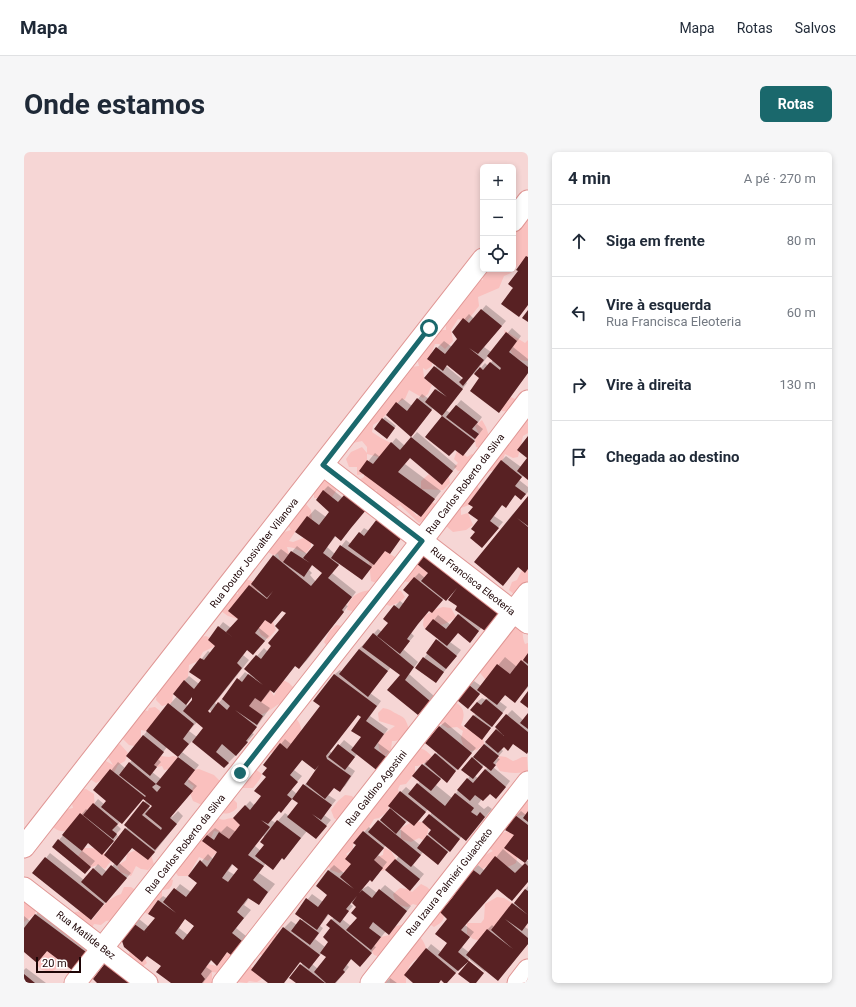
<!DOCTYPE html>
<html lang="pt">
<meta charset="utf-8">
<style>
body{margin:0;font-family:Roboto,sans-serif;background:#f6f6f7;color:#1f2937}
.controls{position:absolute;right:12px;top:12px;display:grid;overflow:hidden;border-radius:6px;box-shadow:0 2px 6px #0003}
.controls button{width:36px;height:36px;display:grid;place-items:center;padding:0;border:0;border-bottom:1px solid #e0e1e3;background:#fff;color:#1f2937;font:20px sans-serif}
.scale{position:absolute;left:12px;bottom:10px;width:45px;box-sizing:border-box;padding-left:4px;border:2px solid #1e0506;border-top:0;font-size:11px;line-height:14px;white-space:nowrap;color:#1e0506;-webkit-text-stroke:3px #fff;paint-order:stroke}
.stop{position:absolute;width:12px;height:12px;margin:-9px;border:3px solid #1a686c;border-radius:50%;background:#fff}
.stop.end{background:#1a686c;border-color:#fff;box-shadow:0 1px 4px #0008}
.list{margin:0;padding:0;list-style:none}
h2{display:flex;justify-content:space-between;align-items:center;height:52px;margin:0;padding:0 16px;font-size:17px}
h2 small{font-size:13px;font-weight:400;color:#747a83}
.list li{display:grid;grid-template-columns:26px 1fr auto;gap:12px;align-items:center;box-sizing:border-box;height:72px;padding:0 16px;border-top:1px solid #e0e1e3}
.list b{display:block;font-size:15px;white-space:nowrap}
.list p{margin:0;font-size:13px;white-space:nowrap;color:#747a83}
.list em{font-size:13px;font-style:normal;color:#747a83}
.icon{flex:none;width:22px;height:22px;fill:none;stroke:currentColor;stroke-width:2;stroke-linecap:round;stroke-linejoin:round}
.map{position:relative;flex:none;width:504px;height:831px;overflow:hidden;border-radius:6px}
header{display:flex;align-items:center;gap:24px;box-sizing:border-box;height:56px;padding:0 20px;background:#fff;border-bottom:1px solid #e0e1e3}
header strong{font-size:19px}
nav{display:flex;gap:22px;margin-inline-start:auto;font-size:14px}
.intro{display:flex;align-items:center;justify-content:space-between;box-sizing:border-box;height:96px;padding:0 24px}
h1{margin:0;font-size:28px}
.button{padding:10px 18px;border-radius:6px;background:#1a686c;color:#fff;font-size:14px;font-weight:700}
main{display:flex;gap:24px;padding:0 24px}
aside{flex:1;background:#fff;border-radius:6px;box-shadow:0 2px 6px #0003}
.map>svg:first-child{display:block}
.green{fill:#fac0be}
.shadow{fill:#0003;fill-rule:evenodd}
.building{fill:#582123;fill-rule:evenodd}
.lines{fill:none;stroke-linecap:round;stroke-linejoin:round}
.minor-casing{stroke:#e09694;stroke-width:23}
.minor{stroke:#fff;stroke-width:21}
.route{stroke:#1a686c;stroke-width:5}
.labels{text-anchor:middle;dominant-baseline:central;stroke-width:4;stroke-linejoin:round;paint-order:stroke}
.street-label{font-size:10px;fill:#1e0506;stroke:#fff}
</style>
<header>
<strong>Mapa</strong>
<nav><a>Mapa</a><a>Rotas</a><a>Salvos</a></nav>
</header>
<div class="intro"><h1>Onde estamos</h1><a class="button">Rotas</a></div>
<main>
<div class="map">
<svg width="504" height="831" viewBox="0 0 504 831">
<rect width="100%" height="100%" fill="#f6d6d5"/>
<path class="green" d="M504 63V104L487 121 480 124 475 136 454 145 455 154 443 169 434 167 427 178 429 189 421 197 415 192H411L407 202 408 214 402 218 399 216 400 226 408 233 404 242 399 246 385 238 381 247C366 252 363 266 349 273L348 280 357 286 369 292 355 305 343 302V308L347 315 393 364 408 350 415 354 403 366 395 371 376 353 367 357 350 346 353 338 344 340 336 336 335 328 340 325V322L333 323V315H325L322 307 327 300 338 295 343 301V295L338 289 329 291 326 289 386 215 395 214 392 202 409 178H422L421 164 451 129 459 128 460 117H489V82L490 81 491 76Z
M480 178 501 191 504 188V209C486 209 484 193 480 178Z
M480 245H487L495 249 489 260 478 259 476 255Z
M504 257V281L499 284 494 305 489 306 481 302C476 315 475 319 460 320L492 272H500Z
M458 268 462 275 465 284 457 296 452 295 451 287 455 282 451 274Z
M433 299 438 300 443 305 448 302 453 305 439 318 434 319 430 315 434 311 430 307Z
M405 322 413 329H419L425 325 426 331 419 338 397 337V329Z
M300 327 313 333 312 339 308 345 290 346V339Z
M453 333 455 337 453 350 437 356V363L444 361 449 373 442 378 429 380 415 368Z
M282 352 287 358 288 368 271 380 265 389 269 390 282 385 287 388V395L282 401C275 399 271 395 263 395L265 402 259 410 256 408 254 402 249 403 244 400 243 394 254 387 257 381 267 378 264 373 273 354Z
M361 399 371 405 376 416C391 409 393 408 404 421 401 424 399 427 394 429 387 432 385 430 379 429 367 428 358 434 347 429L345 410 351 404Z
M503 414H504V429L502 431V436L492 444 485 438 488 430 493 428 497 420Z
M217 426 232 430 234 438 214 467 204 464 197 459 205 443 214 442V439L211 432Z
M348 438 329 459 323 458C325 444 335 439 348 438Z
M370 438 377 439 381 445 376 450 366 454 361 452Z
M419 455 427 456 432 465C423 471 418 475 408 472L401 477 399 473 400 464 412 457Z
M241 468 249 470 252 478 244 487 237 483 234 476Z
M498 472C499 479 498 485 501 492L504 491C504 495 504 501 504 504 497 520 477 527 461 527L453 517 482 474Z
M312 473 318 474 320 484 303 494 300 490 305 480Z
M182 484 188 487 191 494 179 500 174 509 165 513 164 525 149 542 148 551 138 554 132 548 133 540 147 517 154 515 155 509 176 485Z
M257 527 265 531 271 537 261 550C250 552 248 560 235 563L229 560 225 554C231 546 232 543 241 544L246 538 250 544Z
M429 549C440 554 442 562 437 573L442 577H444L459 586 460 592 453 598 446 599 439 593 437 586 439 579 433 575 424 576 415 571Z
M131 555 136 559V566C131 573 128 581 117 578V591L110 594 105 593 99 587C104 577 110 568 118 558L124 559 125 556Z
M359 556C365 557 366 558 371 561 381 566 381 565 385 577 380 583 377 590 368 589L367 598 360 604 355 597 354 590 360 582 371 574 355 569 354 561Z
M269 563C281 575 278 582 271 596L248 601 242 597Z
M96 592 104 601 101 609 94 613 89 622 72 631 63 625 73 608 82 609 89 613 84 605 86 597Z
M390 595C398 596 403 598 408 605L406 611H400L394 614H391V621L382 632 376 633 374 637 375 641 365 654 363 660 355 666 350 667 344 677 339 679 332 693 329 692V697L322 702 326 706 327 712 323 718 315 721 307 718 303 712Z
M137 604 145 605 149 604 154 605 145 617 140 618 138 614 133 615 130 613Z
M475 604 482 605 489 609 492 608 498 605H503L504 619C496 622 484 621 476 619L472 613Z
M175 617 190 623 196 629 193 640 178 653 169 649 166 641 170 634 164 630 168 618Z
M231 617 238 622 236 627 229 636H218Z
M504 635V663L491 664 480 662Z
M62 637 70 642 71 659C64 665 47 681 37 679 34 679 31 676 28 675L40 658 49 656 47 648 54 638Z
M321 643 328 644 332 649 318 672 310 666 307 658 314 649Z
M209 647 213 651V656C207 662 203 662 195 661Z
M192 664C199 671 202 666 209 666 212 667 214 668 216 669L219 676 203 691 195 680 190 679 187 686 181 688 175 685Z
M395 668 394 670H398L405 675 403 683 399 688 395 686 387 690 377 687V676L386 671Z
M483 679 490 683 494 702 492 711C482 717 478 715 468 711L458 717 454 712 455 706 469 699 458 692Z
M168 688 183 689 193 700 184 709 175 705 164 724H154L149 716Z
M60 696C75 696 78 697 87 709L81 717 74 713 67 715 57 710 54 704Z
M360 696 367 699 373 709 361 718 357 719 349 711 352 705 359 703Z
M112 698 126 700 130 712 124 718 117 717 112 714 107 724 96 720 93 714 102 708 103 702Z
M143 726 149 728 148 733 145 737 138 738V746C132 749 130 752 129 759L124 762 118 759Z
M397 732 403 735 407 739 395 754 389 752 384 755C375 754 371 751 369 742L376 736 384 737 388 740Z
M100 735H107L115 740 89 768 82 769 77 773 70 772 66 780 49 767 51 760 59 759 68 768C76 757 84 746 97 742Z
M0 745 12 750 11 762 0 770Z
M473 745 480 746 488 751 484 765 474 770 473 776 467 778 458 789 449 787 443 782V771H457L460 767 461 752Z
M416 757 420 762C420 769 417 771 410 775L404 771Z
M381 772C390 779 399 785 402 796 397 807 392 805 387 812 383 816 382 826 382 831H366C366 823 363 815 363 807L350 803 347 798 357 785 365 783 372 774Z
M250 780 257 784V793H245L242 805 233 801Z
M23 799 31 805 36 812 34 816 27 820 18 818 13 813V808Z
M106 800 112 802 113 806 121 807 123 811 116 817 101 806Z
M203 800 207 803V812L195 821 188 820V831H178L181 827 177 822 184 812 193 814 196 803Z
M223 814C232 815 235 818 238 827L233 830 225 829 223 831 215 830 211 824Z"/>
<path class="shadow" d="M462 153 482 169 460 195 467 200 488 176 497 184 489 195 504 207V221L475 260 456 226 450 221 442 230 443 231 422 258 426 261 437 248 458 265 453 272 459 277 439 303 431 297 403 285 419 263 409 256 392 278 363 263 378 246 388 254 398 242 405 247 413 236 402 226 413 213V196L420 189 428 195 435 186 429 180 445 162 450 167ZM464 204 469 208 464 214 461 211 454 219 453 218ZM423 213 440 226 439 228 422 214Z
M361 265 372 274 365 283 359 267Z
M393 280 433 314 422 327 386 305 381 312 417 339 397 364 337 318 351 301 356 305 372 286 381 294Z
M482 304 497 315 504 306V327L500 323 495 328 504 335V340L497 347 492 342 486 350 478 353 470 364 479 370 458 395 452 380 455 368 450 354 477 309Z
M304 334 319 346 333 368 317 388 312 384 303 395 311 402 322 388 327 392 340 376 345 379 361 398 338 427 316 411 308 421 332 440 322 453 324 454 283 508 275 516 272 513 257 532 250 540 247 538 237 550 246 556 228 581 230 582 212 603 200 615 168 589 158 600 175 613 164 627 173 634 147 664 148 665 154 659 159 664 129 702 109 695 95 711 107 721 67 767 22 706 26 701 60 728 74 712 83 720 91 711 102 677 122 648 120 646 93 673 97 677 92 682 94 684 83 697 65 690 57 698 71 709 65 716 35 688 62 657 64 659 74 647 80 652 84 648 71 638 94 610 101 616 108 608 119 584 153 544 160 529 165 524 175 532 178 529 167 520 184 499 187 501 193 494 195 475 199 470 207 476 215 467 206 459 250 404 257 397 265 403 273 394 283 402 291 393 284 365 291 357 302 365 306 360 299 339ZM289 412 299 420 292 430 286 423 288 421 285 418ZM259 458 263 461 244 500 240 496 233 504 227 521 225 523 221 520 193 553 191 551 225 508 219 503 224 497H234L245 484 234 475 242 467 247 471ZM169 544V548L164 554 162 552ZM184 557 191 562 189 564 183 559ZM173 570 180 576 173 585 165 579ZM143 595 156 605 137 627 128 620 137 610 134 607ZM127 652 129 654 126 657 125 655Z
M504 346V416L495 414 479 432 451 410 488 363Z
M395 421 401 426H442L458 475 450 485 434 480 426 490 437 498 412 530 400 506 415 486 410 468 414 463 427 473 437 460 429 441 420 446 412 455 405 458 387 481 390 484 379 497 394 510 385 522 410 544 398 557 377 523 367 515 346 541 357 549 346 564 364 577 354 591 369 602 360 614 333 602 324 614 331 619 321 634 316 638 310 635 304 643 312 648 300 663 307 668 296 681 283 679 260 707 258 706 249 716 242 711 235 721 251 732 235 752 225 746 220 753 227 758 212 776 222 784 212 797 204 799 193 813 188 808 182 815 188 819 179 831H149L138 814 124 804 118 809 110 772 115 767 125 775 132 765 125 761 135 748 139 744 144 747 156 732 167 740 174 731 165 724 184 702 189 707 195 700 183 683 191 676 197 680 203 674 212 680 217 673 210 666 226 649 231 654 238 644 244 624V616L240 613 261 587 267 592 297 554 291 548 311 522 316 518 318 520 335 497 354 477 358 480 365 471 371 454 376 449 380 452 387 443 390 426ZM334 562 339 565 338 585 330 596 320 588 308 602 306 599ZM279 607 293 618 273 642 267 637 278 624 270 618ZM269 646 276 651 265 664 261 661 252 671 247 668 255 658 257 660ZM239 684 241 685V693L237 699 231 694ZM209 712 215 717 211 723 204 719ZM161 766 171 774 164 783 155 776Z
M504 502V535L498 542 491 550 482 543 475 549 483 555 463 581 442 574 452 561 448 558 453 550 458 546 462 548 464 546 457 540 449 551 434 548 446 533 450 529 457 534 481 505 493 515Z
M488 558 499 568 504 562V599L490 591 480 594 477 597 479 599 473 606 476 607 469 615 486 629 477 641H466L458 647 454 652 460 657 464 654 468 657 449 680 442 687 438 684 418 707 399 700 389 713 400 722 391 733 363 718 375 704 362 693 354 703 363 710 353 723 346 727 338 737 344 734 353 741 361 733 387 754 370 776 362 779 350 794 352 795 340 809 328 806 323 813 325 815 312 831H273L277 813 279 811 277 809 260 831H245L260 776 267 769 273 773 279 767 272 762 288 742 299 750 305 742 293 734 305 718 310 713 321 722 328 712 333 693 340 680 345 675 348 678 355 669 360 665 368 656 377 640 382 635 388 640 396 629 399 613 403 608 405 609 414 600 403 591 416 574 421 570 452 596 427 624 418 625 412 633 428 646 446 624 448 606 474 577 483 563ZM460 613 464 615 454 626 451 624ZM404 657 408 660 406 663 409 677 396 693 376 677 384 668H395ZM328 750 334 755V765L327 774 318 767 329 754 326 752ZM305 762 310 765 303 773 307 776 306 789 301 795 291 787 299 776 296 774ZM298 801 304 805 294 817 288 812Z
M497 659 502 663 504 661V707L502 709H504V730L473 736 441 773 450 780 438 795 446 801 463 778 468 773 470 775 504 734V771L501 775 504 777V792L474 827 462 818 461 820 446 808V806L422 831 417 827 414 831H391L403 797 407 792 417 800 424 791 425 766 429 747 449 718 454 713 461 719 479 697 499 714 502 711 482 696 491 683 492 664Z
M19 755 68 793 56 809 24 798 13 810 0 799V764L6 769Z
M2 816 22 831H0V818Z
M366 826 373 831H361Z"/>
<path class="building" d="M502 104 504 105V153L495 165 477 152 488 137 489 136 484 132 494 119 492 118Z
M457 157 478 174 454 202 445 196 460 208 439 234 435 230 439 226 423 213 419 219 403 207 412 195 421 202 433 187 428 180 439 166 445 171Z
M504 158V170L498 166Z
M482 180 493 189 485 200 504 215V221L475 261 446 239 455 226 450 222 456 215 459 218 466 210 476 218 477 216 463 204Z
M410 214 439 237 418 264 451 289 439 304 431 298 425 304 401 285 418 264 401 250 411 237 423 245 400 226Z
M393 246 408 258 387 285 429 319 418 333 386 306 374 320 411 347 397 365 335 319 343 308 349 312 367 290 376 298 387 285 362 263 372 250 383 259Z
M432 253 454 270 448 277 455 282 451 287 422 265Z
M358 266 371 276 363 287 350 277Z
M504 284V328L493 319 503 306 493 298Z
M477 308 498 325 491 334 502 342 497 348 491 343 482 356 478 353 466 369 475 376 458 396 446 386 451 380 447 377 454 368 444 361 449 355 444 352Z
M299 338 314 350 321 342 342 358 327 376 317 389 311 384 299 401 315 413 304 426 328 445 318 458 320 460 275 517 271 514 250 541 246 538 237 550 231 546 225 554 239 564 233 573 211 558 233 575 222 589 224 590 212 604 198 592 192 600 205 611 200 616 168 590 179 576 159 559 168 548V545L162 553 149 542 160 528 170 537 177 528 165 520 176 506 180 508 191 494 184 488 194 474 211 487 202 480 214 467 204 459 225 433 243 447 249 439 243 446 227 432 249 403 287 434 298 421 288 413 280 425 259 410 267 399 286 411 279 406 290 393 271 380 283 364 295 373 305 360 292 348ZM258 459 262 461 251 474 255 478 244 491 247 494 237 507 232 503 220 517 239 533 224 522 218 530 213 526 198 547 206 554 203 558 194 550 186 561 184 559 218 516 213 511 223 498 229 503 241 489 231 481 241 468 247 472Z
M504 344V374L493 366 504 375V417L501 421 494 415 479 434 450 410Z
M353 367 378 385 366 402 361 399 350 413 324 394 335 380 340 384Z
M316 393 348 415 338 428 307 406Z
M401 401 479 461 464 481 431 458 433 454 424 448 433 436 422 449 397 429 404 421 393 412Z
M390 425 419 448 408 461 405 459 394 472 383 487 386 489 376 502 353 484 364 471 359 467 370 453 375 457 385 443 379 438Z
M434 462 455 479 446 491 434 481 423 494 401 477 409 467 422 477Z
M349 481 390 515 381 528 406 549 394 563 363 538 376 523 338 495Z
M412 487 433 504 422 517 402 501Z
M335 497 364 519 344 545 315 522Z
M504 501V512L499 508Z
M399 505 420 520 412 531 391 516Z
M497 508 504 514V534L491 551 481 543 473 553 453 538 473 512 486 522Z
M310 522 353 554 342 569 360 582 350 596 365 607 355 620 327 598 337 585 327 579 337 565 334 563 302 604 303 607 327 624 316 640 310 636 301 647 282 632 295 613 291 618 278 608 266 623 274 630 263 643 268 647 257 661 255 659 244 672 237 668 246 675 224 703 240 714 229 728 244 740 235 753 224 746 213 760 220 766 208 781 218 789 207 803 203 800 193 814 187 808 177 822 181 827 178 831H147L132 820 137 814 123 804 118 810 100 795 97 786 109 771 127 784 120 779 131 766 124 762 134 748 152 761 139 750 150 736 162 745 173 731 164 724 176 708 183 715 193 700 178 689 183 683 190 688 195 680 205 687 216 673 209 666 221 653 226 658 237 644 230 639 242 625 238 622 243 616 239 613 256 591 263 597 296 554 289 549ZM208 712 214 717 204 730 198 726ZM161 767 170 774 159 788 151 781Z
M445 533 456 542 444 557 433 548Z
M504 539V556L496 550Z
M462 547 479 561 468 575 446 558 453 550 457 553Z
M144 551 170 572 159 587 165 592 154 605 171 618 160 632 169 639 146 666 153 672 131 698 100 673 119 649 126 654 118 663 137 678 138 676 121 662 128 654 119 647 98 672 77 655 82 649 69 638 86 617 121 645 122 644 95 623 105 610 132 632 128 635 133 640 137 635 132 632 154 605 122 579Z
M504 561V577L496 571Z
M482 562 504 580V600L503 602 489 592 484 599 480 595 474 601 461 590 472 577 480 584 471 575Z
M449 563 467 576 458 588 440 574Z
M415 574 448 601 434 618 401 591Z
M119 583 140 600 130 613 133 615 126 624 102 604Z
M314 592 331 605 321 618 304 605Z
M460 592 475 604 469 611 472 613 467 619 449 605Z
M411 601 432 619 423 631 401 612Z
M448 605 459 615 449 627 437 618Z
M398 612 417 627 407 639 388 624Z
M461 617 482 635 472 647 466 642 459 649 451 643 446 649 433 638 443 626 449 631Z
M393 631 421 654 431 641 450 656 447 660 453 664 456 660 461 665 442 689 384 642Z
M279 632 308 653 297 668 288 662 303 674 292 687 263 665 274 651 268 647Z
M376 639 402 660 390 674 364 654Z
M69 651 94 672 88 678 93 682 89 687 59 663Z
M366 656 382 670 372 682 356 668Z
M504 659V670L499 666Z
M56 661 90 689 78 703 64 691 58 699 38 683Z
M405 662 436 687 426 700 404 682 407 678 398 670Z
M491 663 504 673V707L501 711 480 696 490 683 481 678Z
M253 668 277 686 260 708 258 706 249 718 231 704 240 693 236 690Z
M354 668 397 703 387 715 344 680Z
M101 676 131 700 124 708 108 696 93 714 80 703Z
M339 679 360 696 350 708 359 716 348 730 346 728 335 741 338 738 348 746 355 737 383 759 365 783 349 770 345 776 357 785 347 798 322 778 333 766 327 761 332 755 328 751 333 744 322 757 325 759 316 771 304 762 293 778 271 762 282 746 294 755 303 743 292 734 304 718 330 737 316 725 327 712 321 707 332 693 329 691Z
M403 683 424 700 414 713 393 696Z
M34 687 67 715 61 722 28 695Z
M471 704 491 721 501 711 504 714V730L488 749 473 737 437 778 446 785 434 800 445 809 460 821 452 831H446L434 822 445 809 434 819 414 803 423 791 411 782 423 767 416 760 428 746 448 717 456 723Z
M21 705 80 752 67 768 8 721Z
M371 707 396 727 386 739 361 718Z
M87 713 103 726 82 751 57 730 69 716 78 724Z
M501 737 504 739V763L490 751Z
M488 751 504 763V771L498 779 481 767 504 786V792L474 829 442 803 463 777 489 797 467 778Z
M11 762 62 800 48 818 23 799 13 811 0 800V776Z
M276 767 295 781 286 793 267 779Z
M307 767 348 801 336 815 327 807 319 818 321 820 311 831H302L290 820 302 805 296 801 304 790 299 785 306 776 302 773Z
M259 775 296 803 285 817 276 810 260 831H244L227 818Z
M402 796 432 821 423 831H420L417 828 415 831H389L380 823Z
M82 810 107 831H73L69 827Z
M276 812 301 831H272L268 828 265 826Z
M0 822 11 831H0Z"/>
<g class="lines">
<g class="minor-casing">
<path id="minor" d="M489 69 504 49
M299 313 504 471
M0 695 459 107
M0 736 123 831
M51 831 380 412 504 249
M199 831 504 441
M347 831 504 630
M494 831 504 818"/>
</g>
<use href="#minor" class="minor"/>
</g>
<g class="lines">
<path class="route" d="M216 621 398 389 299 313 405 176"/>
</g>
<g class="labels">
<g class="street-label">
<text transform="translate(441 332) rotate(-53)">Rua Carlos Roberto da Silva</text>
<text transform="translate(230 401) rotate(-52)">Rua Doutor Josivalter Vilanova</text>
<text transform="translate(449 429) rotate(38)">Rua Francisca Eleoteria</text>
<text transform="translate(352 636) rotate(-52)">Rua Galdino Agostini</text>
<text transform="translate(161 692) rotate(-52)">Rua Carlos Roberto da Silva</text>
<text transform="translate(425 730) rotate(-52)">Rua Izaura Palmieri Guiacheto</text>
<text transform="translate(62 783) rotate(38)">Rua Matilde Bez</text>
</g>
</g>
</svg>
<div class="controls">
<button>+</button>
<button>−</button>
<button><svg class="icon" aria-label="locate" viewBox="0 0 24 24"><circle cx="12" cy="12" r="6"/><path d="M12 2v4M12 18v4M2 12h4M18 12h4"/></svg></button>
</div>
<div class="scale">20 m</div>
<div class="stop" style="left:405px;top:176px"></div>
<div class="stop end" style="left:216px;top:621px"></div>
</div>
<aside>
<h2>4 min<small>A pé · 270 m</small></h2>
<ul class="list">
<li><svg class="icon" aria-label="ahead" viewBox="0 0 24 24"><path d="M12 20V5M6 11l6-6 6 6"/></svg><div><b>Siga em frente</b></div><em>80 m</em></li>
<li><svg class="icon" aria-label="left" viewBox="0 0 24 24"><path d="M17 20v-9H6M10 6l-5 5 5 5"/></svg><div><b>Vire à esquerda</b><p>Rua Francisca Eleoteria</p></div><em>60 m</em></li>
<li><svg class="icon" aria-label="right" viewBox="0 0 24 24"><path d="M7 20v-9h11M14 6l5 5-5 5"/></svg><div><b>Vire à direita</b></div><em>130 m</em></li>
<li><svg class="icon" aria-label="arrive" viewBox="0 0 24 24"><path d="M6 21V4h12l-3 4 3 4H6"/></svg><div><b>Chegada ao destino</b></div></li>
</ul>
</aside>
</main>
